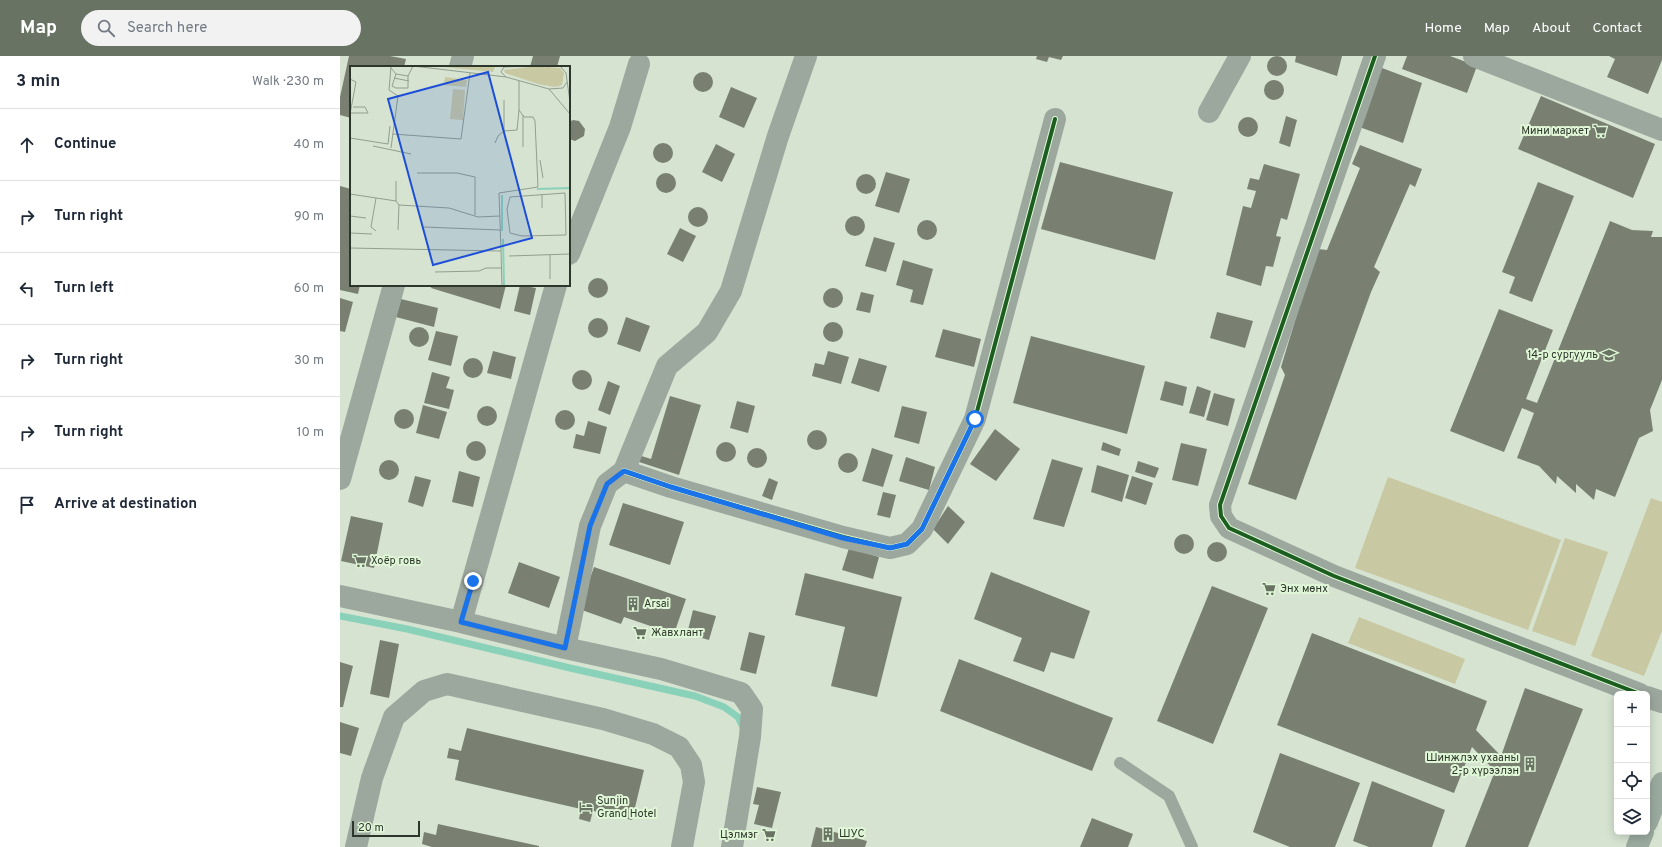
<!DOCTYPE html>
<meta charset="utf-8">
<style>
body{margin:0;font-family:Overpass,sans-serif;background:#f2f2f3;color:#1f2937}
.controls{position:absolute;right:12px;bottom:12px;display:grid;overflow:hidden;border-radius:6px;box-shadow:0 2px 10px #0003}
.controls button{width:36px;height:36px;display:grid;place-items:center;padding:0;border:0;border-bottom:1px solid #e0e1e3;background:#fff;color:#1f2937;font:20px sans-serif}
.scale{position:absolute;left:12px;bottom:10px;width:68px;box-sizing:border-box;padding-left:4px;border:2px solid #2d362a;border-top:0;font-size:11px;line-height:14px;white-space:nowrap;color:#2d362a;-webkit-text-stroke:3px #e0f7d7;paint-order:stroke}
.stop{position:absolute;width:12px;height:12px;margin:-9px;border:3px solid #1a73e8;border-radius:50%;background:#fff}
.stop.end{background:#1a73e8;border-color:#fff;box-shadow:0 1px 4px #0008}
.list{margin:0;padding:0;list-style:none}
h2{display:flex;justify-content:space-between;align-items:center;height:52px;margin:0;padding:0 16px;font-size:17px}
h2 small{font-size:13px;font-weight:400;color:#747a83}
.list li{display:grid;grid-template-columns:26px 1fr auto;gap:12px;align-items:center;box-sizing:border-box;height:72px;padding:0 16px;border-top:1px solid #e0e1e3}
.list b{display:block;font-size:15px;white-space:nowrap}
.list em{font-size:13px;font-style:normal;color:#747a83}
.icon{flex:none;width:22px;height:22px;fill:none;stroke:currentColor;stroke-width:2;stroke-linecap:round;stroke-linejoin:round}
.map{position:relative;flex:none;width:1322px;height:791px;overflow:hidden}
header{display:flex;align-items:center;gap:24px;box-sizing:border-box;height:56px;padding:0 20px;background:#687364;color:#fff}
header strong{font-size:19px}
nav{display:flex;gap:22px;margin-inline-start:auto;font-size:14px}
.search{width:280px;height:36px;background:#f2f2f3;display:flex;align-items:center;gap:10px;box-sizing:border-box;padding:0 14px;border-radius:22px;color:#747a83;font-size:15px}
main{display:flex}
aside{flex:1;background:#fff}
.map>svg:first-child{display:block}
.green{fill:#c8c9a2}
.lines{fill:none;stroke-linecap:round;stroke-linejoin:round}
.stream{stroke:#8ad1ba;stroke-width:7}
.building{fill:#798072}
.service{stroke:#9ca79e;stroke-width:12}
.minor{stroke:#9ca79e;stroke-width:22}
.trunk{stroke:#9baa9e;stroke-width:22}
.cycleway-casing{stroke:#e0f7d7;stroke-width:6}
.cycleway{stroke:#1b5e20;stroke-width:4}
.route{stroke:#1a73e8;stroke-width:5}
.labels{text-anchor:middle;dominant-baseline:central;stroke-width:4;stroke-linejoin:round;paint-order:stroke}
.poi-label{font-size:11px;fill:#2d362a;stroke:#e0f7d7;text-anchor:start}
.inset-river{fill:none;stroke:#8ad1ba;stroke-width:2}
.inset-road{fill:none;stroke:#929e8e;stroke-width:1}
.view{fill:#1d4ed8;fill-opacity:0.15;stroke:#1d4ed8;stroke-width:2}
.inset-edge{fill:none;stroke:#2d362a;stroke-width:2}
</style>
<header>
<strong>Map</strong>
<div class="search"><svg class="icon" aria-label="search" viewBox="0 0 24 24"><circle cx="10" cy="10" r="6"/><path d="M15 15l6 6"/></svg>Search here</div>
<nav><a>Home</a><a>Map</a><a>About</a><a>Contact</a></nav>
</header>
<main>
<aside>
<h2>3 min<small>Walk · 230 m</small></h2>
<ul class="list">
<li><svg class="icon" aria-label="ahead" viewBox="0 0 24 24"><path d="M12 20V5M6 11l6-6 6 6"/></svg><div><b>Continue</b></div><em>40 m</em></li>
<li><svg class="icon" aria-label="right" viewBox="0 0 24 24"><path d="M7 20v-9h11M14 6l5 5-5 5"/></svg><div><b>Turn right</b></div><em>90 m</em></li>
<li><svg class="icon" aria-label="left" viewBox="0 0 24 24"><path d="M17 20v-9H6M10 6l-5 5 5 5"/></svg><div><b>Turn left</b></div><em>60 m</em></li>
<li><svg class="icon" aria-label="right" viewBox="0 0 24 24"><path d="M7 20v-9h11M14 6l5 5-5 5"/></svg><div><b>Turn right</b></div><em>30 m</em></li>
<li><svg class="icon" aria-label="right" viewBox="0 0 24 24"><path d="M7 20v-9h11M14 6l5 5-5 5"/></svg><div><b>Turn right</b></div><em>10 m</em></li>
<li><svg class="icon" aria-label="arrive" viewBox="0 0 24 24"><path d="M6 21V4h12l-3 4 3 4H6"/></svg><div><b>Arrive at destination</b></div></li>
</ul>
</aside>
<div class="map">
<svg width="1322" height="791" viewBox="0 0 1322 791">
<rect width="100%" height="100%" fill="#d6e3d1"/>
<path class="green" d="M1048 421 1221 484 1188 574 1015 512Z
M1311 442 1322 446V575L1304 620 1251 600Z
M1225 482 1268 496 1235 590 1192 575Z
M1019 561 1125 603 1115 628 1008 587Z"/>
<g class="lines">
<path class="stream" d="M0 560 67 573 230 612 355 640 384 651 398 661 404 673"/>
</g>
<path class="building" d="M927 10a10 10 0 1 1 20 0a10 10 0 1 1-20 0Z
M9 0H50L66 3 64 11H11V62L0 59V41Z
M193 0H220L217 11H190Z
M697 0H723L721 4 709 1 707 6 696 3Z
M956 0H1002L997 20 955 6Z
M1067 0H1110L1137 10 1127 37 1062 13Z
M1269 0H1322V4L1308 38 1267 21 1275 3Z
M1034 9 1082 27 1063 87 1014 69Z
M353 26a10 10 0 1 1 20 0a10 10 0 1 1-20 0Z
M924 34a10 10 0 1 1 20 0a10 10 0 1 1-20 0Z
M391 31 417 42 404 72 379 61Z
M1201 40 1315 88 1293 142 1178 93Z
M946 60 957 64 950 91 939 87Z
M898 71a10 10 0 1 1 20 0a10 10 0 1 1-20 0Z
M233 64 239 65 245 73 244 80 235 85 229 83V66Z
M313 97a10 10 0 1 1 20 0a10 10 0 1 1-20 0Z
M376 88 395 98 382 126 362 116Z
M1020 89 1082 113 1075 131 1070 128 1034 211 1040 216 1031 236 956 444 908 428 945 319 941 311 971 212 978 193 987 194 1020 112 1012 108Z
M720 106 833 136 815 204 701 173Z
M924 108 960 118 947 164 941 162 936 180 941 181 933 211 926 210 921 230 886 219 903 150 911 152 916 135 907 133 910 122 919 124Z
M546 116 570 123 559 157 535 150Z
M316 127a10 10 0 1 1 20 0a10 10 0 1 1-20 0Z
M516 128a10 10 0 1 1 20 0a10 10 0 1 1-20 0Z
M1198 126 1234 140 1192 246 1169 237 1175 221 1162 216Z
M0 130 11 133V229H20L18 238 0 234Z
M348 161a10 10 0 1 1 20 0a10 10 0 1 1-20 0Z
M505 170a10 10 0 1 1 20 0a10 10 0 1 1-20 0Z
M577 174a10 10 0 1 1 20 0a10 10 0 1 1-20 0Z
M1270 165 1292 174 1313 175 1311 181H1322V324L1310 354 1313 375 1299 382 1275 441 1256 433 1254 444 1236 428V437L1217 420 1216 428 1199 410 1177 402 1194 357 1182 352 1164 396 1110 375 1159 253 1213 274 1186 343 1197 347Z
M340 172 356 180 343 206 327 198Z
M534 181 555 187 546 216 525 210Z
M563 204 593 213 583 249 570 246 573 234 556 229Z
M248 232a10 10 0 1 1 20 0a10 10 0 1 1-20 0Z
M92 229H166L160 253 91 232Z
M180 229 196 232 190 259 174 255Z
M483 242a10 10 0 1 1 20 0a10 10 0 1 1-20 0Z
M521 236 534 239 530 257 516 254Z
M0 242 13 246 5 276 0 275Z
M61 243 98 252 94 271 56 261Z
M877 256 913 265 905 292 870 282Z
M286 261 310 270 300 296 277 288Z
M248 272a10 10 0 1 1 20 0a10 10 0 1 1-20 0Z
M483 276a10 10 0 1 1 20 0a10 10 0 1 1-20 0Z
M69 281a10 10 0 1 1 20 0a10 10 0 1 1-20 0Z
M603 273 641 283 634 311 595 301Z
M96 275 118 280 111 310 88 304Z
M691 280 805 310 787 378 673 347Z
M153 295 176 301 171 323 147 317Z
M488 295 509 301 501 328 472 320 475 307 484 309Z
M123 312a10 10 0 1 1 20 0a10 10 0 1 1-20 0Z
M519 302 547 310 539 336 511 327Z
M232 324a10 10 0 1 1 20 0a10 10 0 1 1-20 0Z
M92 316 110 321 106 332 114 334 109 353 84 347Z
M268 325 280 330 270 359 258 354Z
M825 325 847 331 843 350 820 344Z
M857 330 871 335 864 361 849 357Z
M874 337 895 343 888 370 866 364Z
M330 340 361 349 339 419 293 404 295 398 311 403Z
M397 345 415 350 408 377 390 372Z
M83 349 107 356 99 383 76 377Z
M137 360a10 10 0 1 1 20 0a10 10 0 1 1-20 0Z
M562 350 587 356 579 388 554 381Z
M54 363a10 10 0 1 1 20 0a10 10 0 1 1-20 0Z
M215 364a10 10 0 1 1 20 0a10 10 0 1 1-20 0Z
M248 365 267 371 260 398 233 392 236 378 244 380Z
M655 373 680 393 656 425 630 408Z
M467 384a10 10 0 1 1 20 0a10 10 0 1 1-20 0Z
M126 395a10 10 0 1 1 20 0a10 10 0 1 1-20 0Z
M376 396a10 10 0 1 1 20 0a10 10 0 1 1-20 0Z
M763 386 781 393 779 400 761 394Z
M841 387 867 393 858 430 832 424Z
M407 402a10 10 0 1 1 20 0a10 10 0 1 1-20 0Z
M532 392 553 399 543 431 522 425Z
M498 407a10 10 0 1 1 20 0a10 10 0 1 1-20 0Z
M566 401 595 411 589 434 559 425Z
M712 403 743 412 724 471 693 463Z
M39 414a10 10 0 1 1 20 0a10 10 0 1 1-20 0Z
M798 405 819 412 815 422 795 416Z
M757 409 789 419 782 446 751 436Z
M119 415 140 421 133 451 112 446Z
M75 420 91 424 83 451 68 446Z
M792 420 813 427 806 449 785 442Z
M429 422 438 426 432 444 422 440Z
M543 436 556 439 550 462 537 459Z
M283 447 344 466 330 509 269 489Z
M608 450 625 466 608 488 593 473Z
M11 460 43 467 34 512 1 505Z
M834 488a10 10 0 1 1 20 0a10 10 0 1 1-20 0Z
M867 496a10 10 0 1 1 20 0a10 10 0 1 1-20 0Z
M509 492 539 501 533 523 502 514Z
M179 506 220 521 209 552 168 537Z
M254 511 346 543 334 578 284 561 281 568 239 553Z
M651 516 750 555 734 603 711 596 704 616 673 605 682 582 634 563Z
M465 517 562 541 537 641 491 630 505 571 455 559Z
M872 530 928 552 873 688 817 665Z
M353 554 376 560 369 584 347 578Z
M409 576 425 580 416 618 400 614Z
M972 577 1147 645 1136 674 1161 700 1185 632 1243 653 1188 791H1125L1155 715 1132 691 1114 737 937 669Z
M40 584 59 588 49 642 30 638Z
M619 603 773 662 752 715 600 655Z
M0 606 13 610 3 651H0Z
M0 666 19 672 11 700 0 697Z
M127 672 304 714 292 764 253 755 250 766 239 763 241 753 115 724 119 704 107 702 109 692 121 695Z
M940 697 1020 727 995 791H950L913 776Z
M1032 725 1105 754 1092 791H1029L1013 785Z
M417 731 441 736 432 772 414 768 419 749 413 748Z
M752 762 793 778 788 791H740Z
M98 768 199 790V791H92L82 788 84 776 96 779Z
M476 771 527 785 525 791H471Z"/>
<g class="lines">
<path class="service" d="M780 707 829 740 852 791"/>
<path class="minor" d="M1035 0 880 449 881 460 889 472 994 520 1300 638
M1134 0 1322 74
M120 11 123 0
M869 56 900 0
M229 198 280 71 299 8
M284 415 331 431 503 481 550 492 567 488 582 473 635 363 715 63
M0 423 54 229
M0 540 121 566 225 592 321 613 401 637 412 653 410 681 392 791
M121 566 216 229
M225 592 250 470 267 428 284 415 327 310 367 276 391 235 438 80 466 0
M1307 641 1322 646
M16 791 32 722 54 661 84 635 107 628 263 663 313 678 339 691 351 709 354 726 342 791"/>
<path class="trunk" d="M1307 766 1322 727
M1297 791 1303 776"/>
<g class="cycleway-casing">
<path id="cycleway" d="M1035 0 880 449 881 460 889 472 994 520 1300 638
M284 415 331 431 503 481 550 492 567 488 582 473 635 363 715 63"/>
</g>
<use href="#cycleway" class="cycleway"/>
</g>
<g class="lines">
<path class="route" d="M133 525 121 566 225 592 250 470 267 428 284 415 331 431 503 482 550 492 567 488 582 473 635 363"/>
</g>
<defs>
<g id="supermarket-bare" transform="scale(1.08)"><path d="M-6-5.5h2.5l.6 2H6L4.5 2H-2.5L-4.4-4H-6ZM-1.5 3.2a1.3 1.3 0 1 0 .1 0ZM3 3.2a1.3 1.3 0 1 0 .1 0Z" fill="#687364" stroke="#e0f7d7" stroke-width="2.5" paint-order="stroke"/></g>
<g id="school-bare" transform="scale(1.08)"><path d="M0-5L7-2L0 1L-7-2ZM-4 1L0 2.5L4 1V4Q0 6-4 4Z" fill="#687364" stroke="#e0f7d7" stroke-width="2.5" paint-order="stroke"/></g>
<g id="building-bare" transform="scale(1.08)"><path d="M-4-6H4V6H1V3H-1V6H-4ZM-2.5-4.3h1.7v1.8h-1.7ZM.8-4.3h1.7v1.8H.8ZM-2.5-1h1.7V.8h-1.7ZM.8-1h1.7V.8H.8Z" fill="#687364" stroke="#e0f7d7" stroke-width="2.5" paint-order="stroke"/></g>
<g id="hotel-bare" transform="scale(1.08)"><path d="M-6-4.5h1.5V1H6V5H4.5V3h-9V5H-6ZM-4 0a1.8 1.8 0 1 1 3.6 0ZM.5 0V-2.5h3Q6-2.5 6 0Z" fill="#687364" stroke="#e0f7d7" stroke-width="2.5" paint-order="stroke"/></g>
</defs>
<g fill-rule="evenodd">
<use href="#supermarket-bare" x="1260" y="75"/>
<use href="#school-bare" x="1269" y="299"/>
<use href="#supermarket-bare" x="20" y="505"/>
<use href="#supermarket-bare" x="929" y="533"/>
<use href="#building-bare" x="293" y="548"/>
<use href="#supermarket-bare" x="300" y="577"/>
<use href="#building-bare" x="1190" y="708"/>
<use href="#hotel-bare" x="246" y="751"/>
<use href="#building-bare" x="488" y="778"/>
<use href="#supermarket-bare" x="429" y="779"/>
</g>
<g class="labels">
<g class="poi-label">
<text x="1249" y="75" text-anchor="end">Мини маркет</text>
<text x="1258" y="299" text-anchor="end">14-р сургууль</text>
<text x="31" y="505">Хоёр говь</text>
<text x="940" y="533">Энх мөнх</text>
<text x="304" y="548">Arsai</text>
<text x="311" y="577">Жавхлант</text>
<text x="1179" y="702" text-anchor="end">Шинжлэх ухааны<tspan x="1179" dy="13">2-р хүрээлэн</tspan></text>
<text x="257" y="745">Sunjin<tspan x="257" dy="13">Grand Hotel</tspan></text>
<text x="499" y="778">ШУС</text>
<text x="418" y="779" text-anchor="end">Цэлмэг</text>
</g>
</g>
<g transform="translate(10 10)">
<rect width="220" height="220" fill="#d6e3d1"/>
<path d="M84 0H145V1L143 6ZM187 0 210 2 214 7 212 19 205 21 188 18 155 7 154 4ZM95 11 117 14 116 21 94 19ZM103 23 115 24 113 54 100 53Z" fill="#c8c9a2"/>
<path class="inset-river" d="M187 123 220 122M152 129V165M153 173 154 220"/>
<path class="inset-road" d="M41 0 39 24 48 30 41 82M63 0 156 11 199 23 213 22 217 16M210 0 216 7 220 36M41 2 46 8 58 10 63 0M46 8 42 20 46 22H58V10M156 11 151 6 154 1 177 0M44 12 59 15M0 13 6 16 0 48M199 23 220 48M154 34V65M0 47H18L15 41H3M173 49V81M43 68 111 73 120 7M0 72 38 78 40 60M145 77 148 70 154 65 167 64 169 44M23 80 61 88M190 94 193 112M67 107H107L125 111V149M46 115V135M215 127 216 169 172 170 160 167 157 143 160 131 215 127M0 128 46 135 49 139 99 142 128 151 150 150M192 128V142M26 132 21 161 26 165M0 150 16 152M74 161 150 164M48 164 49 139M0 167 22 168M0 182 151 185 149 127 188 121 185 55 183 51H174L169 44V15M151 185 152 220M200 189V213M159 190 220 188M85 206 129 205 136 202H152"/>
<path class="view" d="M138 6 182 172 83 199 38 33Z"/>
<rect width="220" height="220" class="inset-edge"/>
</g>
</svg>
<div class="controls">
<button>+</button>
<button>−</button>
<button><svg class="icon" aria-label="locate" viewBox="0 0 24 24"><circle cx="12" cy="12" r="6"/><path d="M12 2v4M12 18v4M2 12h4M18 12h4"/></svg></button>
<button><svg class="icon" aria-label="layers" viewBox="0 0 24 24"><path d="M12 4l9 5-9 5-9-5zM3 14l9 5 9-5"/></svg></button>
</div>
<div class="scale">20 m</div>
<div class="stop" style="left:635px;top:363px"></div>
<div class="stop end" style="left:133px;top:525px"></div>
</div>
</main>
